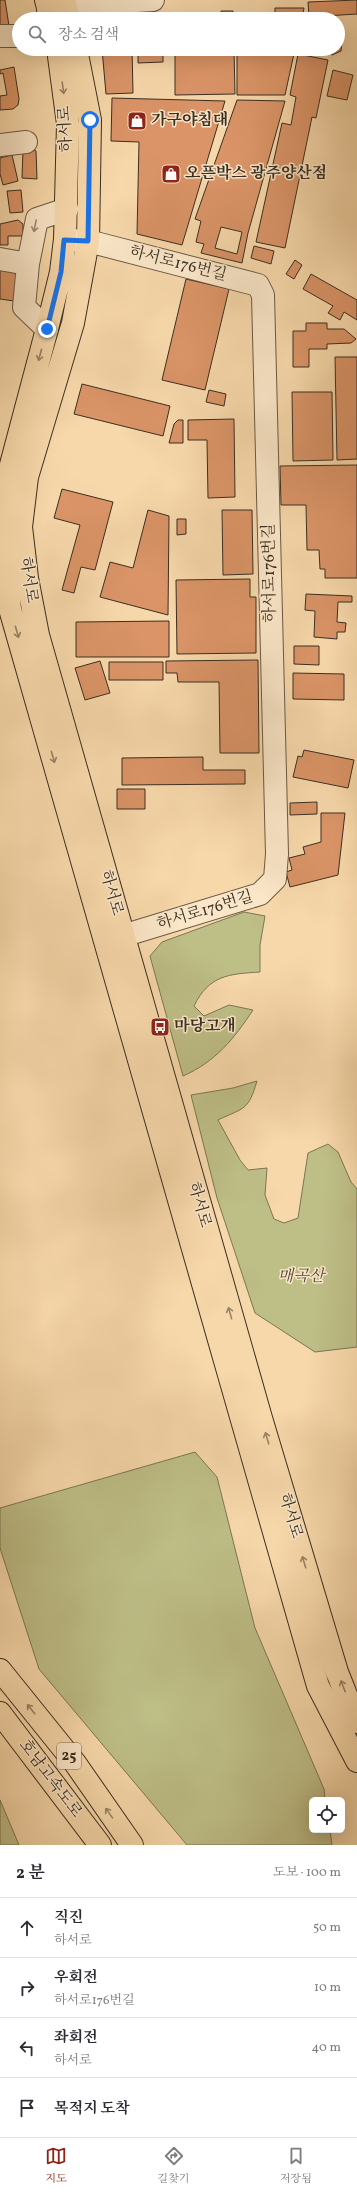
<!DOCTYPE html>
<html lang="ko">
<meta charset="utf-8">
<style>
body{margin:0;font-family:Vollkorn,"Noto Serif KR",serif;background:#f2f2f3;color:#2b2b33}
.controls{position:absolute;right:12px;bottom:12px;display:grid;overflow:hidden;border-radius:6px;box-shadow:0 4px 16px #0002}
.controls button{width:36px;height:36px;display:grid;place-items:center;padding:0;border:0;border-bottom:1px solid #e1e1e2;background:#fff;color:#2b2b33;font:20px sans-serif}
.stop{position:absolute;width:12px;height:12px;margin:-9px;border:3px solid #1a73e8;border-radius:50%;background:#fff}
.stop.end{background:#1a73e8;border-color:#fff;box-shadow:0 1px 4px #0008}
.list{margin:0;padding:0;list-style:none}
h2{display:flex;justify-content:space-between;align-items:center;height:52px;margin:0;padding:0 16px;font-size:17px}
h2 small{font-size:13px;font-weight:400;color:#7c7c81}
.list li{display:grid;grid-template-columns:26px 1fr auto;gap:12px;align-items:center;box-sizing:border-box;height:60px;padding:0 16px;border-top:1px solid #e1e1e2}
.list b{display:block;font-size:15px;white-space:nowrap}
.list p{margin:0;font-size:13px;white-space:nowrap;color:#7c7c81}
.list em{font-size:13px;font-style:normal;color:#7c7c81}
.icon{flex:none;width:22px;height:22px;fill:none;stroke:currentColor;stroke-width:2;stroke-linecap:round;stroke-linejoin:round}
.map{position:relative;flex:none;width:357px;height:1845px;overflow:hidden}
.search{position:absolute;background:#fff;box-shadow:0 4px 16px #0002;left:12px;right:12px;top:12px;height:44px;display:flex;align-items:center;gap:10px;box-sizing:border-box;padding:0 14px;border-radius:22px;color:#7c7c81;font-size:15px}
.sheet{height:292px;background:#fff}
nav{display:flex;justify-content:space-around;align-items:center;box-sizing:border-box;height:56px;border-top:1px solid #e1e1e2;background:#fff;font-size:11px;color:#7c7c81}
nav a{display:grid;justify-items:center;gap:2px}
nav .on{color:#8f2418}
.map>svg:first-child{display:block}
.green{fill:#bebe87;stroke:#7c7654}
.building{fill:#da9467;stroke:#3a2f22;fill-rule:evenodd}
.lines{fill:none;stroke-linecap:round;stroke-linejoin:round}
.minor-casing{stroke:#695944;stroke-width:24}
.major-casing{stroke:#3a2f22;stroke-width:24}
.highway-casing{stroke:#3a2f22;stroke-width:24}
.minor{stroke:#fae6c8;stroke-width:22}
.major{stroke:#f7d8aa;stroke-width:22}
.highway{stroke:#f7d8aa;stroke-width:22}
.oneway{stroke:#988466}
.oneway2{stroke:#9a8a75}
.route{stroke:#1a73e8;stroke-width:5}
.labels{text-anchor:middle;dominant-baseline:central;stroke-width:3;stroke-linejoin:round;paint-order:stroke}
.shield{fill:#fae6c8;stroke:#746654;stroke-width:1}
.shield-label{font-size:15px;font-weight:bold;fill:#3a2f22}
.poi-label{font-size:16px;font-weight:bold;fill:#3a2f22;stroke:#fae6c8;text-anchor:start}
.street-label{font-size:16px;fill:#3a2f22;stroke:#fae6c8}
.park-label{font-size:16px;font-style:italic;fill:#544c36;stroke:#fae6c8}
</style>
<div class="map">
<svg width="357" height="1845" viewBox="0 0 357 1845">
<rect width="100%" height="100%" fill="#f7d8aa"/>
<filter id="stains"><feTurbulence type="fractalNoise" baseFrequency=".005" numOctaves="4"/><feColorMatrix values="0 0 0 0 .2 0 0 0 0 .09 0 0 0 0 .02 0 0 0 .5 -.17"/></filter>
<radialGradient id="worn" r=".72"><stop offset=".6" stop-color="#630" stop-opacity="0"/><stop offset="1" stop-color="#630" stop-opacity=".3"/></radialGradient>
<path class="green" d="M244 912 265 916 260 945V972C229 974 209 975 194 1006L204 1016 229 1005 253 1010C234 1039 215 1062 183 1076L150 956 162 942Z
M257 1081C248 1111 245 1107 218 1120L240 1160 248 1170 267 1168 265 1195 274 1219 284 1223 298 1218 308 1153 328 1144 338 1152 351 1182 357 1189V1347L315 1352 255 1313 217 1198 191 1095 233 1088Z
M195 1452 217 1477 255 1628 324 1789 325 1800H312V1830H330L332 1845H187L39 1669 0 1548V1508Z
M0 1800 19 1845H0Z"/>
<path class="building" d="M0 0H5L9 26 0 27Z
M357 0V14L309 17 308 2Z
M275 8H304L302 19H275Z
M221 11H233V19H221Z
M174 13H186V19H174Z
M128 15V19H99L98 16Z
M338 37 342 42 341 51 332 55 328 52 325 49H338Z
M102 49H132L133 93 106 94Z
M138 49H163V62L138 63Z
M175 49H187V52L222 51V49H234L235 94 175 95Z
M237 49H295L285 95H237Z
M298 54 328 60 316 118 312 117 285 248 256 242 282 123 291 125 296 97 290 95Z
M14 67 19 99 18 105 13 109 0 110V96L7 95 3 73 0 74V70Z
M333 70 353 75 347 100 327 96Z
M112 98 225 101 182 245 137 234 139 142 111 141Z
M237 100 285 101 248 233 242 263 201 253 204 244 196 242 201 221 195 219ZM221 227 242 232 237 254 215 248Z
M23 149H33L36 151 37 179 22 178Z
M12 155 18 181 3 185 0 174V158Z
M21 190 23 212 10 213 7 191Z
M18 220 23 224V236H8V245H0V224Z
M254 246 274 251 271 264 251 258Z
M295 260 302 265 294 279 286 274Z
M0 269 16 272 18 278 14 301 0 299Z
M311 274 357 300V320L344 312 340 320 328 313 333 306 303 289Z
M186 279 229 289 205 390 162 380Z
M306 323H327V329H344L356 339 351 343 327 344V349H309V367H293V331H306Z
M335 357H357V459L337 460Z
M82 384 170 406 163 436 74 414Z
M209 390 226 394 224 406 206 402Z
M292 392H332L333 460 293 461Z
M234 419 235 497 208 498 207 440H188V420Z
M178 420H183V443H169L174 424Z
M357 465V578H325V569H320L319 550H307L306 505H281L280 466Z
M62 489 113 502 95 570 81 567 74 593 62 590 80 525 54 518Z
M148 510 169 516 168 615 100 597 110 562 133 568Z
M222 510H252L253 574 223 575Z
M177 519H186V534L177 535Z
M250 579V597H256V653L177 654 176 580Z
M306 594 352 596V602H338L337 622 346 623 345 632H337V639L314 637 315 611 305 610Z
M169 621V657H76V622Z
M294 646H319V665L294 664Z
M258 660 259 753H220L219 682H178L177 673H166V661Z
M100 661 110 693 85 700 75 668Z
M109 662H163V680H109Z
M293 673 344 674V700L293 699Z
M304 750 354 760 348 788 293 777 298 756 302 757Z
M203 757V770H245V784L122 785V758Z
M117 789H145V809H117Z
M317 802V814L290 815V803Z
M321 813H345L338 875 290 887 286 872 292 870 289 858 305 854 303 847 321 842Z"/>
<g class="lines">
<g class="minor-casing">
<path id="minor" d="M48 9 65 5 153 0
M0 36H19
M0 145 26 142
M69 240 88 241 258 285 263 295 277 854 275 879 260 894 106 941
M0 259 28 264
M47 329 24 307 28 264 37 219 67 209"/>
</g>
<g class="major-casing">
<path id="major" d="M46 0 51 19
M64 0 69 19
M58 49 68 124 65 239 61 272 47 329 4 491 2 540 10 609 318 1686 357 1761
M76 49 90 120 88 241 73 323 27 477 21 527 27 578 38 635 261 1418 337 1672 357 1722"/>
</g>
<g class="highway-casing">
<path id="highway" d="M0 1670 75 1763 132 1845
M0 1713 100 1845"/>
</g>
<use href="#minor" class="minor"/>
<use href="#major" class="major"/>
<use href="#highway" class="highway"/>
</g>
<defs><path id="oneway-shaft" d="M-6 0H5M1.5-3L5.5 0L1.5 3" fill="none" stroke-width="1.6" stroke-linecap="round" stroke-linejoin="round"/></defs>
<g class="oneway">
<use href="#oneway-shaft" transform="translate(63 88) rotate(82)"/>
<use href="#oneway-shaft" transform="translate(40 355) rotate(105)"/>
<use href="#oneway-shaft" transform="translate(17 632) rotate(74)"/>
<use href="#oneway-shaft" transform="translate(53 757) rotate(74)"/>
<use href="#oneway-shaft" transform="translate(230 1313) rotate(-106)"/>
<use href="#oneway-shaft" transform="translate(267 1438) rotate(-107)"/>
<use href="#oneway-shaft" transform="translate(304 1562) rotate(-107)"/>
<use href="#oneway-shaft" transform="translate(343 1686) rotate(-111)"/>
<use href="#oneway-shaft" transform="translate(31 1709) rotate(-129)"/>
<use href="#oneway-shaft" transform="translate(109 1813) rotate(-125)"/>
</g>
<use class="oneway2" href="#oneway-shaft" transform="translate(35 226) rotate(101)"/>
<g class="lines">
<path class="route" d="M47 329 61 272 64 240 88 241 90 120"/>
</g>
<defs>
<g id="shop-square" transform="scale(1)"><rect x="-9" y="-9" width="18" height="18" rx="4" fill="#8f2418" stroke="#fae6c8"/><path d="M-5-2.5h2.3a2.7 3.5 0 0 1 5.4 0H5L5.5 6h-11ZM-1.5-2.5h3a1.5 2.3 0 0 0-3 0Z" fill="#fff"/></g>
<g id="bus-square" transform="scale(1)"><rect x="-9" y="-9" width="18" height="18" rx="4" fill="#8f2418" stroke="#fae6c8"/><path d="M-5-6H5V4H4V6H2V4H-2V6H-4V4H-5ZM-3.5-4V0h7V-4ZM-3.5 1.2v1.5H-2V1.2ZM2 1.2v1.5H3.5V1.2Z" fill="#fff"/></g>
</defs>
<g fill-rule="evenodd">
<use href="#shop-square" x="137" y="121"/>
<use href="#shop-square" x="171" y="174"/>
<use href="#bus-square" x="160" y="1027"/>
</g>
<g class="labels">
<rect class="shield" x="57" y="1743" width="24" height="26" rx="3"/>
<g class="shield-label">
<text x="69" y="1756">25</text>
</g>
<g class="poi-label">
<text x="151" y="121">가구야침대</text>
<text x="185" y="174">오픈박스 광주양산점</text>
<text x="174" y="1027">마당고개</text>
</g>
<g class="street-label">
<text transform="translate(66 129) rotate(-93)">하서로</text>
<text transform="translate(178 264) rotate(14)">하서로176번길</text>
<text transform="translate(270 573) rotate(-91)">하서로176번길</text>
<text transform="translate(28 580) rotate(81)">하서로</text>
<text transform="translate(111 893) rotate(74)">하서로</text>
<text transform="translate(205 911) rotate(-17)">하서로176번길</text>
<text transform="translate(199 1205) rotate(74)">하서로</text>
<text transform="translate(290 1516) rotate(73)">하서로</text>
<text transform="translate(50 1779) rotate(53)">호남고속도로</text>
</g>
<g class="park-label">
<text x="301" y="1277">매곡산</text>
</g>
</g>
<rect width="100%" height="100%" filter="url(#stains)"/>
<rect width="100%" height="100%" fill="url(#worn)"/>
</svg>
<div class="controls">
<button><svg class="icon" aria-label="locate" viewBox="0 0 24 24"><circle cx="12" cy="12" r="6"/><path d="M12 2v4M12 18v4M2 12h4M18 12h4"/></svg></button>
</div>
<div class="stop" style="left:90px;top:120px"></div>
<div class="stop end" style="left:47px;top:329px"></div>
<div class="search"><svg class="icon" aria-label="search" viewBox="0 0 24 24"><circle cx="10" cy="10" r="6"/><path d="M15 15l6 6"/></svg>장소 검색</div>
</div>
<section class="sheet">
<h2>2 분<small>도보 · 100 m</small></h2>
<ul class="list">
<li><svg class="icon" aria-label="ahead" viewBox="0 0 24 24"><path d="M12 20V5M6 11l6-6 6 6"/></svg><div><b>직진</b><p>하서로</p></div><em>50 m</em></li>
<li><svg class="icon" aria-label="right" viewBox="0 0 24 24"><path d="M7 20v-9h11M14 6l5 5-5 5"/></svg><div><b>우회전</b><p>하서로176번길</p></div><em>10 m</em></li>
<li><svg class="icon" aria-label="left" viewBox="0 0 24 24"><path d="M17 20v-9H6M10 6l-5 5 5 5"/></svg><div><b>좌회전</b><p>하서로</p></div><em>40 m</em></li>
<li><svg class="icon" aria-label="arrive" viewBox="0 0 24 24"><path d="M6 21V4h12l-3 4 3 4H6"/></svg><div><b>목적지 도착</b></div></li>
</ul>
</section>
<nav>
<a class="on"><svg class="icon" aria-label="map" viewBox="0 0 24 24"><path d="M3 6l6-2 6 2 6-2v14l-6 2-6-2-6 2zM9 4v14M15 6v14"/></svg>지도</a>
<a><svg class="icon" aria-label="directions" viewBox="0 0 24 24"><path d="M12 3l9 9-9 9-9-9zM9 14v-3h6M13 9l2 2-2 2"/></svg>길찾기</a>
<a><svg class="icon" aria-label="saved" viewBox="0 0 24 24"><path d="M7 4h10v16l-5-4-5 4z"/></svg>저장됨</a>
</nav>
